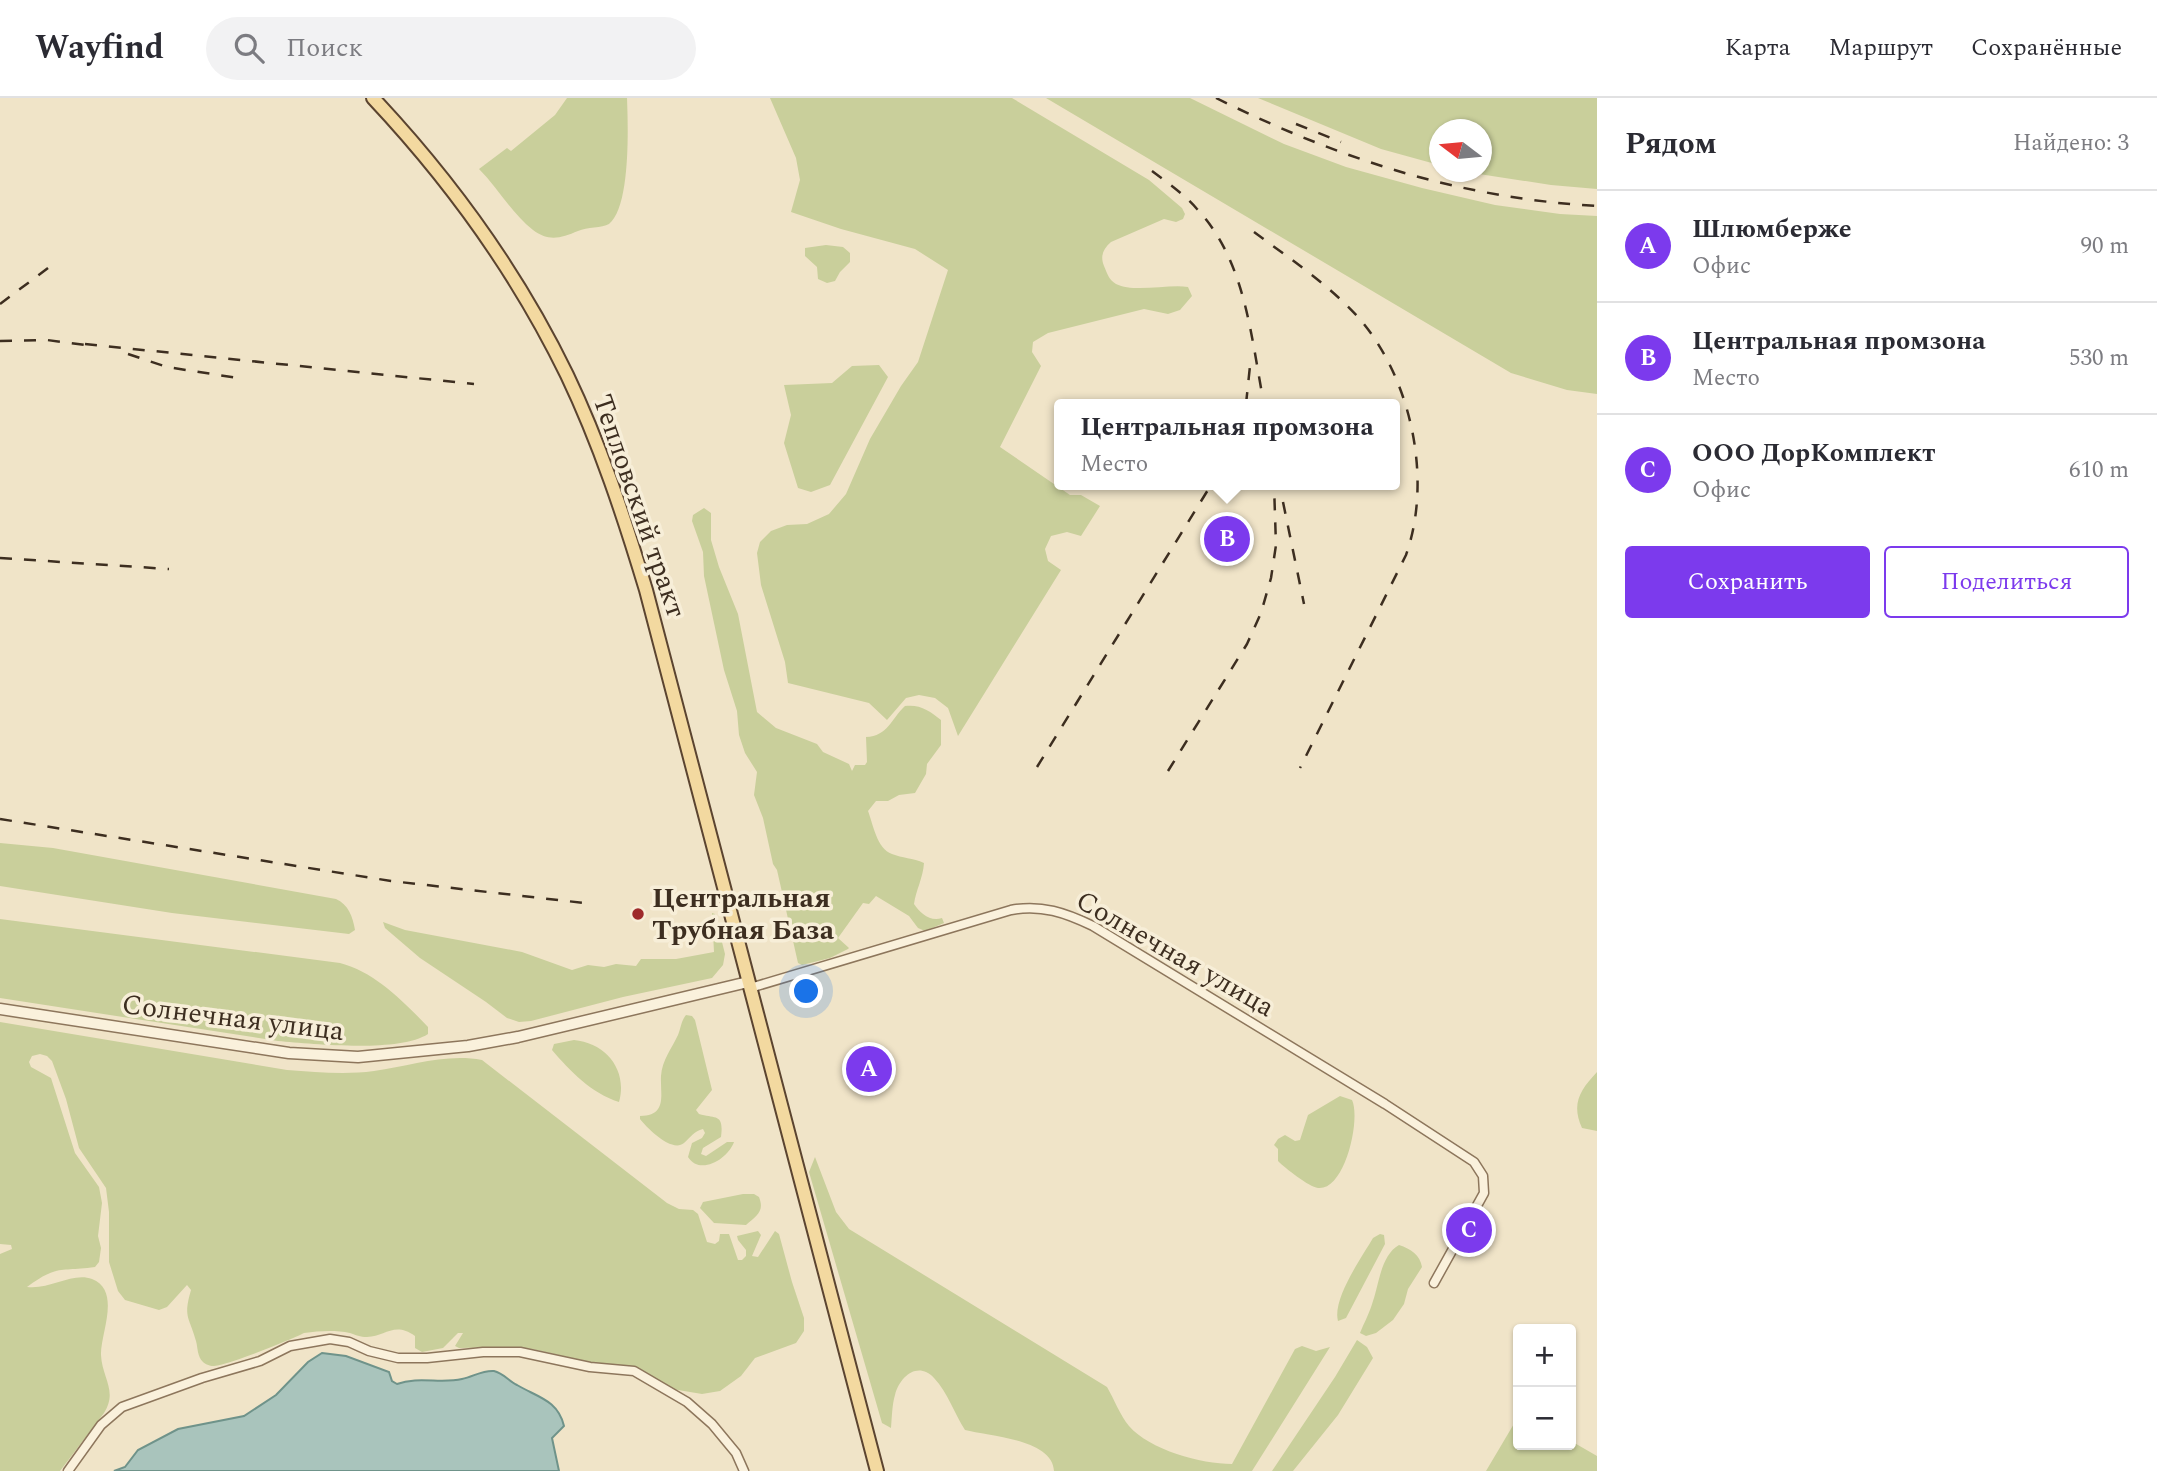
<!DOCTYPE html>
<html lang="ru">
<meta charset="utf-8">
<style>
body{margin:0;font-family:Spectral,serif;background:#f2f2f3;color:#2b2b33}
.controls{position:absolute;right:21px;bottom:21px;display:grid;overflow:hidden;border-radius:7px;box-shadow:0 2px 5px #0004}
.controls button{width:63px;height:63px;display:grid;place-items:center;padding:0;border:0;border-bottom:2px solid #e1e1e2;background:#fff;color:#2b2b33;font:35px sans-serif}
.compass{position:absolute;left:1429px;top:21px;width:63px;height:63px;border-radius:50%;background:#fff;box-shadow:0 2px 5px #0004;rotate:286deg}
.you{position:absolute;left:807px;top:894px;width:24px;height:24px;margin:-18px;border:5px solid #fff;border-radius:50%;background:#1a73e8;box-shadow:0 0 0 10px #1a73e833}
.badge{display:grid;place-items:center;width:46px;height:46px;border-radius:50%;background:#7c3aed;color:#fff;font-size:23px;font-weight:700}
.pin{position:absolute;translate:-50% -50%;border:4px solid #fff;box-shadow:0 2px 7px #0006}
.popup{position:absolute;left:1054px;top:301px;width:346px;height:91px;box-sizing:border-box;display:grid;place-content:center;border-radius:7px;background:#fff;filter:drop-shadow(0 2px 5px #0005);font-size:23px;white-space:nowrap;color:#7c7c81}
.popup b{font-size:26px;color:#2b2b33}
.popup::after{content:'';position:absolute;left:50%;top:100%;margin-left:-14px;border:14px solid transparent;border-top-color:#fff}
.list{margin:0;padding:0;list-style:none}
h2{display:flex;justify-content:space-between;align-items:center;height:91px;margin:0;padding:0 28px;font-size:30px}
h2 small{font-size:23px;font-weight:400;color:#7c7c81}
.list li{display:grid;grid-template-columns:46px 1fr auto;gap:21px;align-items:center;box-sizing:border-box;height:112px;padding:0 28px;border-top:2px solid #e1e1e2}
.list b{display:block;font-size:26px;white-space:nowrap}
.list p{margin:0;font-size:23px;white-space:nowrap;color:#7c7c81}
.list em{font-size:23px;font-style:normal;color:#7c7c81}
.actions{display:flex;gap:14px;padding:21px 28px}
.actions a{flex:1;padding:16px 0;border:2px solid #7c3aed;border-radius:7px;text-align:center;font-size:24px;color:#7c3aed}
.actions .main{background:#7c3aed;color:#fff}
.icon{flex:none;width:38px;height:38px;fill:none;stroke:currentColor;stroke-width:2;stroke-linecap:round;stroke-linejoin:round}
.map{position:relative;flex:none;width:1597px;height:1373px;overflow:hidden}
header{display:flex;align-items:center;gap:42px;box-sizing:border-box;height:98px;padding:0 35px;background:#fff;border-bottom:2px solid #e1e1e2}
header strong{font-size:33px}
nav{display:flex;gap:38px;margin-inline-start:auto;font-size:24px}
.search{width:490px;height:63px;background:#f2f2f3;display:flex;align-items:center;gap:18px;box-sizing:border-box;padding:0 24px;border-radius:38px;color:#7c7c81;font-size:26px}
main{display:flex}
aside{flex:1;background:#fff}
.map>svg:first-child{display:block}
.green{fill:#c9cf9b}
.water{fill:#a9c4bc;stroke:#6f938a;stroke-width:2}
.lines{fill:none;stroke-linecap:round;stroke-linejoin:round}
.minor-casing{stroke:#8d765c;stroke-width:11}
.tertiary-casing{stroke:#8d765c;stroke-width:13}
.primary-casing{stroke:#5b4430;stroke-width:16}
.minor{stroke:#faf1dc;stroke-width:8}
.tertiary{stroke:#faf1dc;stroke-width:10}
.primary{stroke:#f3d9a0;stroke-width:12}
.rail{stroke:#3d2e20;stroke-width:2.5;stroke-dasharray:12 12;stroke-linecap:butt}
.poi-dot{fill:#9e2a2b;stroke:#f7eed8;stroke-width:2.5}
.labels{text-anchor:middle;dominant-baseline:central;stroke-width:7;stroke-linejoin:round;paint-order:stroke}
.street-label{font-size:28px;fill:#3d2e20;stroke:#f7eed8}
.poi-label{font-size:28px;font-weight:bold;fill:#3d2e20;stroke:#f7eed8;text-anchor:start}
</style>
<header>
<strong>Wayfind</strong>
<div class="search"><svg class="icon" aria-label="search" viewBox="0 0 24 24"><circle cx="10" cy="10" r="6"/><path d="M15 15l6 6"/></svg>Поиск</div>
<nav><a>Карта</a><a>Маршрут</a><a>Сохранённые</a></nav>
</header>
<main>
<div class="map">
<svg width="1597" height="1373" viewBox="0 0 1597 1373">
<rect width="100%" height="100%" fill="#f0e4c8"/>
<path class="green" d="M567 0H627C628 26 631 109 609 126 602 130 587 129 578 133 561 140 549 144 533 132 512 116 498 90 479 71L507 50 511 53 555 17Z
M770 0H1012L1149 82 1182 110 1185 116 1183 121 1176 124 1164 121 1111 144C1103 151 1100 158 1104 168 1107 175 1109 182 1116 186 1134 195 1168 186 1188 189L1192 198 1180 212 1168 216 1144 211 1048 235 1033 244 1032 254 1041 268 1000 349 1070 397H1081L1100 408 1081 438 1067 434 1051 438 1045 451 1048 463 1061 472 958 638 948 610 935 600 919 597 906 600 887 622 869 605 788 585 785 564 761 487 757 455 760 444 771 433 787 427 807 426 829 416 846 396 870 341 901 288 918 264 948 172 915 151 841 131 791 114 800 82 796 60Z
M1046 0H1190L1284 46 1346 69 1422 90 1495 107 1560 116 1597 118V296L1567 292 1511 275Z
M1258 0H1597V91L1551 87 1466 74H1482V32H1440L1439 67 1381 51Z
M826 147 843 149 850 155V164L840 174 835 183 827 185 818 181 817 169 805 158V150Z
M879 267 888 279 830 387 811 394 798 390 784 345 791 317 784 287 832 285 852 268Z
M704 410 711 415V442L719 469 738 516 757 614 776 630 817 646 823 654 849 666 852 673 855 667H865L867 664 866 639C888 638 891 621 905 608 920 606 930 613 941 622V647L927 666 926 676 915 695 899 697 888 703H876L868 713C873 726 877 751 892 756 902 760 913 760 924 765 923 780 916 792 914 806 920 815 930 824 942 820L944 825 925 833 918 830 909 818 876 798 869 806 863 805 838 840 849 850 848 851 830 860 802 867 798 865 777 772 773 766 763 720 754 697 757 674 745 655 739 637 737 613 724 572 704 478 703 454 692 423 693 417Z
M0 745 53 750 336 801C348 806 353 819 355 832L349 836 172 815 0 788Z
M712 815 715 816 725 856 723 867 712 880 623 899 531 923 519 924 507 920 486 904 420 860 385 830 383 824 405 832 522 854 572 872 588 867 604 869 616 866 636 868 641 861H676L714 854Z
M0 821 340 865C375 874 403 903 428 929V936C399 955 313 946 278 943L0 900Z
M686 917 692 918 695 922 712 992 696 1012 699 1016C716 1021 724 1015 721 1039L703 1050 701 1056 706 1058 727 1044H734C728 1061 700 1078 688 1059L692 1045 702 1040 705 1035 703 1031C694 1033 691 1039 684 1045 672 1055 648 1031 640 1021V1018C668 1018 660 996 661 978 662 962 672 950 678 937 681 930 681 923 686 917Z
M0 924 287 972C316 974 345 977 374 973 410 968 446 955 482 962L667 1105 679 1111 693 1112 698 1116 707 1144 715 1146 719 1143 720 1136H729L738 1162H742L746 1158V1152L738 1142 737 1138 758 1133 761 1137 752 1158 758 1159 775 1133 779 1136 792 1184 804 1220V1233L796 1245 755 1260 741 1278 720 1293 702 1296 672 1291 637 1270 599 1266 532 1251 509 1249 459 1250 455 1248 463 1235H458L443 1250 422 1254 415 1250V1238C394 1223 385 1239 367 1239 360 1239 356 1237 350 1235 335 1232 320 1233 304 1235 290 1242 226 1268 213 1268 210 1268 205 1266 203 1264 197 1258 198 1250 196 1243 189 1218 183 1220 191 1192L187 1187 167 1209 159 1212 125 1202 118 1193 109 1164V1114L106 1090 79 1050 66 1001 52 963 47 958 40 956 32 958 29 964 31 969 51 980 75 1055 99 1089 102 1105 98 1138 101 1150 99 1164 95 1169C61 1174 58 1166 27 1189 50 1192 72 1174 92 1181 122 1193 100 1236 101 1257 102 1280 118 1293 104 1315L60 1373H0V1156L12 1151 11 1147 0 1146Z
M574 942C606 945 628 972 619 1004 591 995 570 973 552 952L554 946Z
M1597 974V1033L1582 1030C1571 1006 1580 992 1597 974Z
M1340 998 1352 1002C1361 1021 1345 1093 1318 1090 1309 1089 1285 1070 1278 1063V1051L1274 1047 1278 1041 1285 1037 1295 1043 1300 1042 1308 1017Z
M815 1059 836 1114 849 1131 1107 1289C1114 1301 1120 1317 1129 1328 1150 1352 1201 1366 1232 1366L1295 1251 1302 1248 1316 1253 1330 1249 1252 1373H1054C1053 1341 988 1338 965 1332 954 1315 948 1295 934 1280 918 1263 900 1278 895 1297 892 1307 892 1319 891 1330L882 1325 809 1074Z
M743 1096H754L759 1099C765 1114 756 1118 746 1127L714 1125 700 1110 703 1104Z
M1380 1136 1384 1137 1385 1146 1346 1220 1338 1223C1332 1201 1362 1159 1373 1140Z
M1399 1147C1411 1151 1420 1157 1422 1169L1408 1191 1404 1206 1393 1222 1376 1235 1366 1238 1360 1235C1364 1225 1370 1214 1373 1203 1379 1186 1381 1157 1399 1147Z
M1357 1242 1367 1249 1373 1260 1338 1317 1293 1373H1272L1335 1279Z
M1518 1319V1347H1571V1343L1597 1358V1373H1486Z"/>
<path class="water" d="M322 1255 346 1258 389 1274 392 1283 397 1286C418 1278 441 1286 462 1281 473 1279 482 1272 494 1273 503 1275 509 1283 517 1287 537 1299 558 1302 564 1328L552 1340 559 1373H114L125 1369 138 1352 178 1331 244 1318 276 1297 308 1264Z"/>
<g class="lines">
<g class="minor-casing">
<path id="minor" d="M750 890 1011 812C1041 806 1066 815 1093 828L1385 1006 1474 1064 1483 1078 1484 1095 1434 1185
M68 1373 101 1327 122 1309 202 1280 260 1263 290 1248 330 1241 349 1244 369 1253 398 1260H427L483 1254H520L590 1269 634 1273 687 1304 712 1326 736 1355 744 1373"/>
</g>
<g class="tertiary-casing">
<path id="tertiary" d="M0 911 289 955 358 959 468 948 518 939 748 884"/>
</g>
<g class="primary-casing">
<path id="primary" d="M373 0C450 82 518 176 567 277 600 346 624 419 646 492L877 1373"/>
</g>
<use href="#minor" class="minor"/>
<use href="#tertiary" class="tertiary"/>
<use href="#primary" class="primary"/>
<path class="rail" d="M1216 0C1340 61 1458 100 1597 108
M1296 26 1341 44
M1152 73C1168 85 1184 96 1197 111 1246 163 1251 240 1264 306
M1254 134C1289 160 1328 186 1358 219 1411 279 1433 381 1406 457L1300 670
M0 206 56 164
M0 243 47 242 94 248
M85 246 474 286
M128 256 167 269 238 280
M1246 306 1250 268
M1283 404 1304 506
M0 460 169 471
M1037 669 1211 387
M1168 673 1247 546 1261 515 1271 480 1276 447 1274 387
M0 721 391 783 593 806"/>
</g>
<circle class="poi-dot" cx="638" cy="816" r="7"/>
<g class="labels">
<g class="street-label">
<text transform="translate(639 408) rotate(71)">Тепловский тракт</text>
<text transform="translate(1175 856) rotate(30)">Солнечная улица</text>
<text transform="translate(233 920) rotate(7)">Солнечная улица</text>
</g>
<g class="poi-label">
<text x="652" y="800">Центральная<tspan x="652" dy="32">Трубная База</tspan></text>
</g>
</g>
</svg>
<div class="controls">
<button>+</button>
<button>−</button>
</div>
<svg class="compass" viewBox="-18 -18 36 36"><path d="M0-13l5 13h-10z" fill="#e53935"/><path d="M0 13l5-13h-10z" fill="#7c7c81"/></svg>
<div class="you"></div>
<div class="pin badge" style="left:869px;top:971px">A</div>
<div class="pin badge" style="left:1227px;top:441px">B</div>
<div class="popup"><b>Центральная промзона</b>Место</div>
<div class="pin badge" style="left:1469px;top:1132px">C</div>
</div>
<aside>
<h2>Рядом<small>Найдено: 3</small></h2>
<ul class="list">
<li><span class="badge">A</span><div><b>Шлюмберже</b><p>Офис</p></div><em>90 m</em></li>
<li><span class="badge">B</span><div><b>Центральная промзона</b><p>Место</p></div><em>530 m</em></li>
<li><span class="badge">C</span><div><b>ООО ДорКомплект</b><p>Офис</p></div><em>610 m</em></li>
</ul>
<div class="actions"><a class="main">Сохранить</a><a>Поделиться</a></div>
</aside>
</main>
